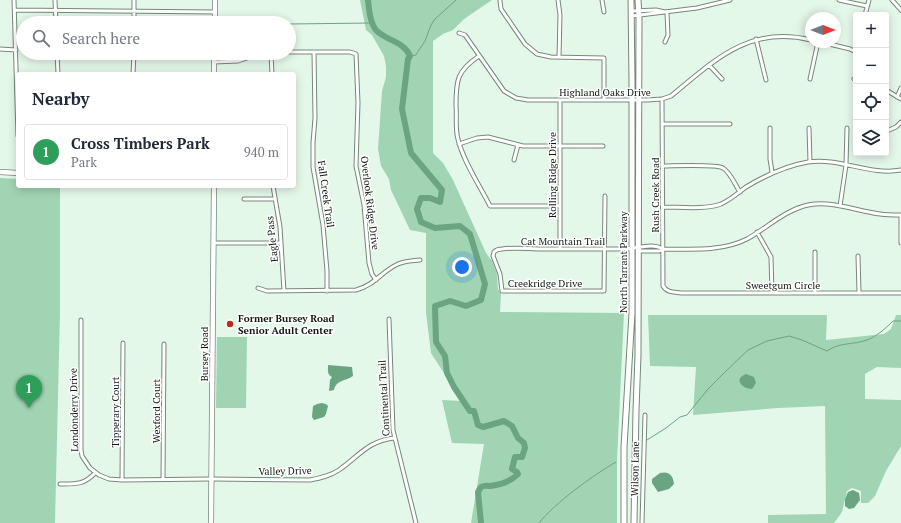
<!DOCTYPE html>
<meta charset="utf-8">
<style>
body{margin:0;font-family:"PT Serif",serif;background:#f2f2f3;color:#1f2937}
.controls{position:absolute;right:12px;top:12px;display:grid;overflow:hidden;border-radius:4px;box-shadow:0 2px 10px #0003}
.controls button{width:36px;height:36px;display:grid;place-items:center;padding:0;border:0;border-bottom:1px solid #e0e1e3;background:#fff;color:#1f2937;font:20px sans-serif}
.compass{position:absolute;left:805px;top:12px;width:36px;height:36px;border-radius:50%;background:#fff;box-shadow:0 2px 10px #0003;rotate:90deg}
.you{position:absolute;left:462px;top:267px;width:14px;height:14px;margin:-10px;border:3px solid #fff;border-radius:50%;background:#1a73e8;box-shadow:0 0 0 6px #1a73e833}
.badge{display:grid;place-items:center;width:26px;height:26px;border-radius:50%;background:#ba2f12;color:#fff;font-size:13px;font-weight:700}
.pin{position:absolute;translate:-50% -33px;filter:drop-shadow(0 1px 2px #0008)}
.pin::after{content:'';position:absolute;top:21px;width:14px;height:12px;background:inherit;clip-path:polygon(0 0,100% 0,50% 100%)}
.list{margin:0;padding:0;list-style:none}
h2{display:flex;justify-content:space-between;align-items:center;height:52px;margin:0;padding:0 16px;font-size:17px}
h2 small{font-size:13px;font-weight:400;color:#747a83}
.list li{display:grid;grid-template-columns:26px 1fr auto;gap:12px;align-items:center;box-sizing:border-box;height:56px;margin:0 8px 8px;padding:0 8px;border:1px solid #e0e1e3;border-radius:4px}
.list b{display:block;font-size:15px;white-space:nowrap}
.list p{margin:0;font-size:13px;white-space:nowrap;color:#747a83}
.list em{font-size:13px;font-style:normal;color:#747a83}
.icon{flex:none;width:22px;height:22px;fill:none;stroke:currentColor;stroke-width:2;stroke-linecap:round;stroke-linejoin:round}
.map{position:relative;flex:none;width:901px;height:523px;overflow:hidden}
.search{position:absolute;background:#fff;box-shadow:0 2px 10px #0003;left:16px;top:16px;width:280px;height:44px;display:flex;align-items:center;gap:10px;box-sizing:border-box;padding:0 14px;border-radius:22px;color:#747a83;font-size:15px}
.panel{position:absolute;background:#fff;box-shadow:0 2px 10px #0003;left:16px;top:72px;width:280px;height:116px;border-radius:4px}
.map>svg:first-child{display:block}
.green{fill:#a1d4b3}
.water{fill:#6aa480}
.lines{fill:none;stroke-linecap:round;stroke-linejoin:round}
.stream{stroke:#6aa480;stroke-width:1}
.river{stroke:#6aa480;stroke-width:6}
.street-casing{stroke:#76887c;stroke-width:5}
.secondary-casing{stroke:#76887c;stroke-width:6}
.primary-casing{stroke:#76887c;stroke-width:7}
.street{stroke:#fff;stroke-width:3}
.secondary{stroke:#fff;stroke-width:4.5}
.primary{stroke:#fff;stroke-width:5}
.poi-dot{fill:#ba2f12;stroke:#fff;stroke-width:1.5}
.labels{text-anchor:middle;dominant-baseline:central;stroke-width:3;stroke-linejoin:round;paint-order:stroke}
.street-label{font-size:10px;fill:#121915;stroke:#fff}
.poi-label{font-size:10px;font-weight:bold;fill:#121915;stroke:#fff;text-anchor:start}
</style>
<div class="map">
<svg width="901" height="523" viewBox="0 0 901 523">
<rect width="100%" height="100%" fill="#e4f8ea"/>
<path class="green" d="M360 0H492L464 19 453 30 443 34 433 41V153L443 163 453 180 486 253 492 261 497 274 498 289 501 294 500 312 624 313 617 461V523H471L484 444 452 443 442 400 462 401 431 353 426 313V233L410 230 391 190 389 179 381 166 378 149 382 91 386 77V66L384 56 372 35 366 30Z
M0 178 18 179V186H60V312L55 523H0Z
M648 315H827L826 340 884 334 891 329 896 315H901V368L877 367 865 374V399L901 400V446L886 471 875 496 868 503H861V491L852 488 847 491 842 512 834 523H768V515L826 514 825 406 778 408 693 415 696 367 650 366Z
M217 337H247L246 408H216Z"/>
<path class="water" d="M328 365 352 367 353 376C346 381 336 380 334 390L329 391 330 380 332 377C327 374 328 371 328 365Z
M746 374 754 377 756 383 752 389C742 389 733 379 746 374Z
M322 403 326 404 328 406 326 414 324 417 314 420 312 417 313 406 317 404Z
M660 473C669 471 673 475 674 484L669 489 658 492 652 483V479Z
M853 490 859 493 860 500 854 508 849 509 845 506V499L848 492Z"/>
<g class="lines">
<path class="stream" d="M289 24 372 23
M410 56 416 55 417 53 425 41 431 25 435 19 456 0
M647 440 666 428 680 417 687 415 708 389 725 372 748 350 767 341 789 336 802 340 827 351C840 342 853 345 867 340 877 336 885 329 893 321H901
M539 523C556 502 592 476 616 462"/>
<path class="river" d="M368 0C369 10 370 22 376 30 386 41 404 41 410 56L408 59 402 109 411 153 442 190 440 202 430 198H421L417 209 421 222 435 228 460 226 470 234 485 284 481 300 466 306 450 301 435 306 436 342 445 356 447 373 454 387 470 411H474L478 425 483 427 504 421 512 426 518 438 524 443 525 448 522 457H515L512 469 517 472 518 474C511 481 500 485 490 486 486 486 485 485 481 487L478 492 481 523"/>
<g class="street-casing">
<path id="street" d="M14 0 18 136
M55 0 56 23
M558 0 560 15 559 57
M602 0 604 12
M839 0 867 6
M892 0 901 10
M500 1 501 9 525 44 537 54 551 57 604 58V100
M15 10 215 12
M632 11 656 10 665 12
M865 15 869 0
M632 16 697 8 730 0
M134 23V0
M459 33 465 35 504 91 516 98 528 100H647L662 99 671 96C715 60 749 25 811 40
M756 39 766 80
M665 42 668 35 667 13
M821 42 850 49 856 52
M0 49 16 50
M289 52H350L356 54 358 103 356 166 364 205 369 263 372 274 376 280
M314 52 315 118 313 143V167L323 225 327 271V291
M57 53 58 74
M271 53 272 74
M479 56C457 71 456 80 456 105 457 116 455 129 458 139 462 159 481 188 490 206H560
M214 62 238 61 261 53
M709 65 722 79
M133 74 134 53
M810 79 818 42
M854 79 856 78
M886 90 901 99
M897 97 901 88
M662 99 663 286C667 293 674 292 681 293H901
M662 124H730
M770 128V159L772 172
M809 128 810 162
M889 130 896 127 901 122
M459 144 477 138 488 137 523 146H603
M514 160 518 145
M663 166C674 166 716 164 723 168 731 173 735 185 740 192
M273 186 280 227 284 291
M605 196 604 291H502L500 274 493 256 494 252C496 250 499 249 502 249 515 247 529 249 542 249 569 249 597 249 624 249 636 249 652 242 663 249
M244 199H275
M840 206 846 165 847 128
M663 207C680 207 705 210 721 204 730 200 738 193 746 187 766 175 785 166 808 162 839 157 870 176 901 170
M901 215V243
M757 232 771 257 772 293
M214 243H281
M560 249V101
M638 251H659L663 249C691 249 721 252 747 239 767 228 785 210 808 205 832 200 856 211 880 214 887 215 894 215 901 215
M815 252V293
M858 256 859 292
M258 288 267 291 356 290C375 285 382 271 398 264 405 261 412 261 420 260
M389 319 393 430 416 523
M81 320V450L82 456 90 468 99 475 109 479 122 480 212 479 310 480C320 478 330 476 339 470 359 456 368 441 394 438
M163 479 164 344
M122 480 123 343
M60 484C75 484 84 485 95 473
M642 523 645 415"/>
</g>
<g class="secondary-casing">
<path id="secondary" d="M215 23V0
M214 74V53
M0 172 18 173
M211 523 214 186"/>
</g>
<g class="primary-casing">
<path id="primary" d="M624 523V447L632 313V83L631 0
M634 523 636 410 638 355 639 16 638 0"/>
</g>
<use href="#street" class="street"/>
<use href="#secondary" class="secondary"/>
<use href="#primary" class="primary"/>
</g>
<circle class="poi-dot" cx="230" cy="324" r="4"/>
<g class="labels">
<g class="street-label">
<text x="605" y="92">Highland Oaks Drive</text>
<text transform="translate(552 175) rotate(-90)">Rolling Ridge Drive</text>
<text transform="translate(326 194) rotate(82)">Fall Creek Trail</text>
<text transform="translate(655 195) rotate(-90)">Rush Creek Road</text>
<text transform="translate(370 203) rotate(83)">Overlook Ridge Drive</text>
<text transform="translate(272 239) rotate(-96)">Eagle Pass</text>
<text x="563" y="241">Cat Mountain Trail</text>
<text transform="translate(623 262) rotate(-90)">North Tarrant Parkway</text>
<text x="545" y="283">Creekridge Drive</text>
<text x="783" y="285">Sweetgum Circle</text>
<text transform="translate(204 354) rotate(-90)">Bursey Road</text>
<text transform="translate(384 398) rotate(-93)">Continental Trail</text>
<text transform="translate(74 410) rotate(-91)">Londonderry Drive</text>
<text transform="translate(156 411) rotate(-90)">Wexford Court</text>
<text transform="translate(115 412) rotate(-90)">Tipperary Court</text>
<text transform="translate(635 469) rotate(-89)">Wilson Lane</text>
<text transform="translate(285 471) rotate(-1)">Valley Drive</text>
</g>
<g class="poi-label">
<text x="238" y="318">Former Bursey Road<tspan x="238" dy="12">Senior Adult Center</tspan></text>
</g>
</g>
</svg>
<div class="controls">
<button>+</button>
<button>−</button>
<button><svg class="icon" aria-label="locate" viewBox="0 0 24 24"><circle cx="12" cy="12" r="6"/><path d="M12 2v4M12 18v4M2 12h4M18 12h4"/></svg></button>
<button><svg class="icon" aria-label="layers" viewBox="0 0 24 24"><path d="M12 4l9 5-9 5-9-5zM3 14l9 5 9-5"/></svg></button>
</div>
<svg class="compass" viewBox="-18 -18 36 36"><path d="M0-13l5 13h-10z" fill="#e53935"/><path d="M0 13l5-13h-10z" fill="#747a83"/></svg>
<div class="you"></div>
<div class="pin badge" style="left:29px;top:408px;background:#2e9e5b">1</div>
<div class="search"><svg class="icon" aria-label="search" viewBox="0 0 24 24"><circle cx="10" cy="10" r="6"/><path d="M15 15l6 6"/></svg>Search here</div>
<section class="panel">
<h2>Nearby<small></small></h2>
<ul class="list">
<li><span class="badge" style="background:#2e9e5b">1</span><div><b>Cross Timbers Park</b><p>Park</p></div><em>940 m</em></li>
</ul>
</section>
</div>
